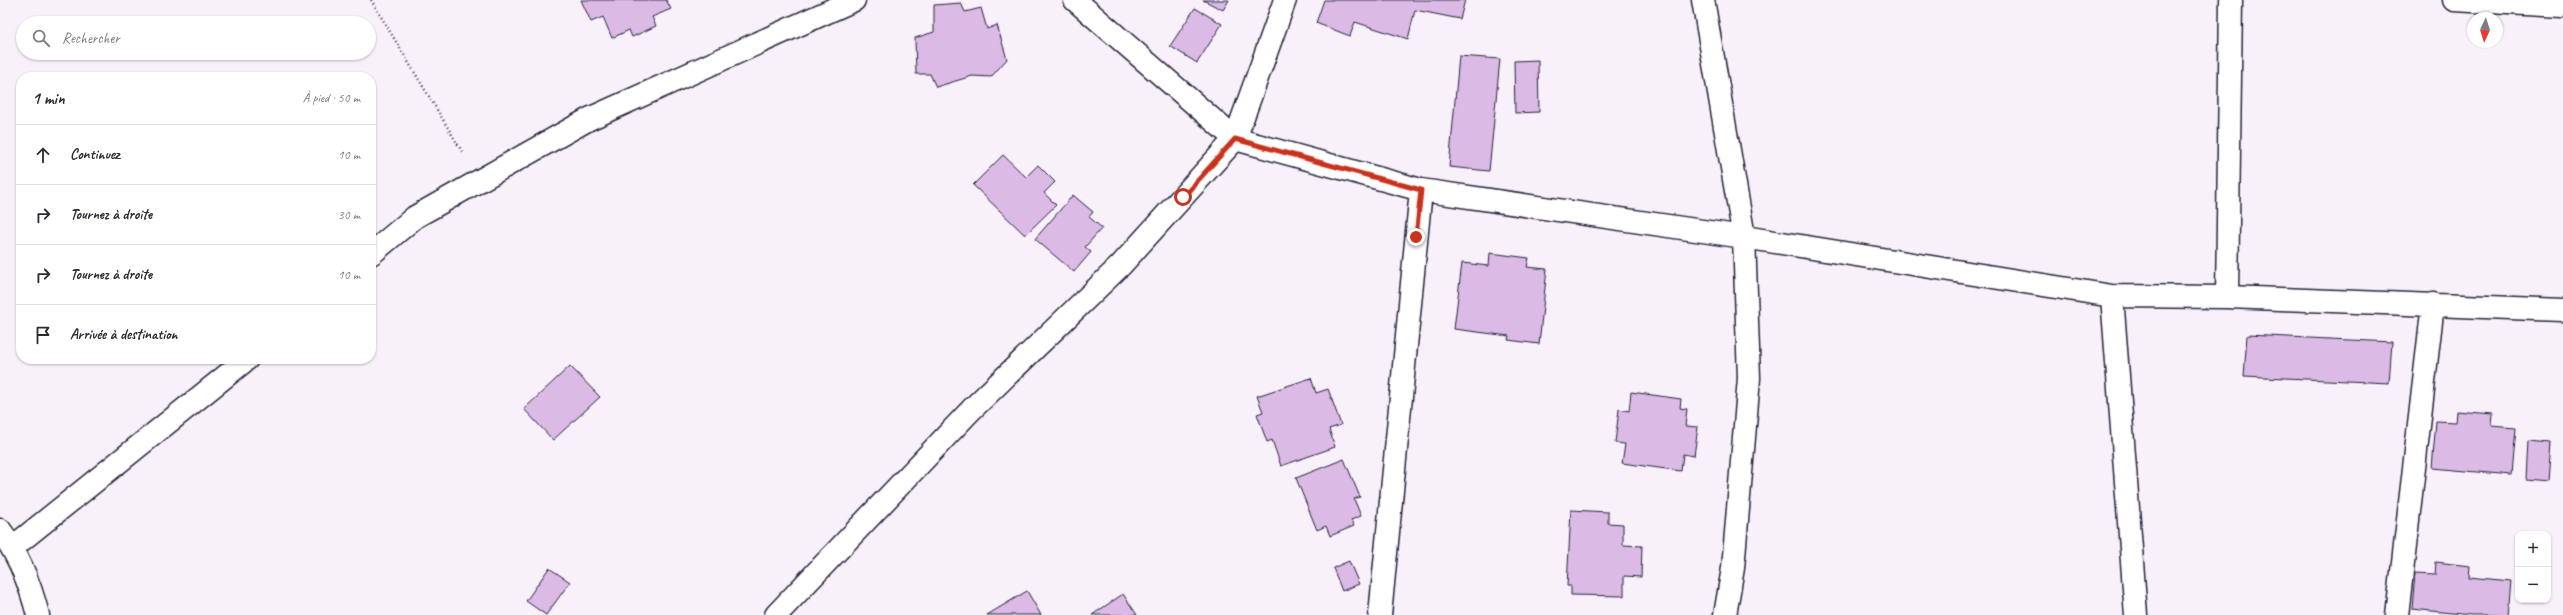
<!DOCTYPE html>
<html lang="fr">
<meta charset="utf-8">
<style>
body{margin:0;font-family:Caveat,sans-serif;background:#f2f2f3;color:#2b2b33}
.controls{position:absolute;right:12px;bottom:12px;display:grid;overflow:hidden;border-radius:8px;box-shadow:0 1px 3px #0004}
.controls button{width:36px;height:36px;display:grid;place-items:center;padding:0;border:0;border-bottom:1px solid #e1e1e2;background:#fff;color:#2b2b33;font:20px sans-serif}
.compass{position:absolute;left:2467px;top:12px;width:36px;height:36px;border-radius:50%;background:#fff;box-shadow:0 1px 3px #0004;rotate:184deg}
.stop{position:absolute;width:12px;height:12px;margin:-9px;border:3px solid #c8321e;border-radius:50%;background:#fff}
.stop.end{background:#c8321e;border-color:#fff;box-shadow:0 1px 4px #0008}
.list{margin:0;padding:0;list-style:none}
h2{display:flex;justify-content:space-between;align-items:center;height:52px;margin:0;padding:0 16px;font-size:17px}
h2 small{font-size:13px;font-weight:400;color:#7c7c81}
.list li{display:grid;grid-template-columns:26px 1fr auto;gap:12px;align-items:center;box-sizing:border-box;height:60px;padding:0 16px;border-top:1px solid #e1e1e2}
.list b{display:block;font-size:15px;white-space:nowrap}
.list em{font-size:13px;font-style:normal;color:#7c7c81}
.icon{flex:none;width:22px;height:22px;fill:none;stroke:currentColor;stroke-width:2;stroke-linecap:round;stroke-linejoin:round}
.map{position:relative;flex:none;width:2563px;height:615px;overflow:hidden}
.search{position:absolute;background:#fff;box-shadow:0 1px 3px #0004;left:16px;top:16px;width:360px;height:44px;display:flex;align-items:center;gap:10px;box-sizing:border-box;padding:0 14px;border-radius:22px;color:#7c7c81;font-size:15px}
.panel{position:absolute;background:#fff;box-shadow:0 1px 3px #0004;left:16px;top:72px;width:360px;height:292px;border-radius:16px}
.map>svg:first-child{display:block}
.building{fill:#dbbae6;stroke:#22223b}
.lines{fill:none;stroke-linecap:round;stroke-linejoin:round}
.minor-casing{stroke:#22223b;stroke-width:25}
.path{stroke:#22223b;stroke-width:2.5;stroke-dasharray:1 3;stroke-linecap:butt}
.minor{stroke:#fff;stroke-width:22}
.route{stroke:#c8321e;stroke-width:5}
</style>
<div class="map">
<svg width="2563" height="615" viewBox="0 0 2563 615">
<rect width="100%" height="100%" fill="#f8f1fa"/>
<filter id="ink" filterUnits="userSpaceOnUse"><feTurbulence type="fractalNoise" baseFrequency=".025" numOctaves="2"/><feDisplacementMap in="SourceGraphic" scale="8" xChannelSelector="R" yChannelSelector="G"/><feConvolveMatrix kernelMatrix="1 2 1 2 8 2 1 2 1" color-interpolation-filters="sRGB"/></filter>
<g filter="url(#ink)">
<path class="building" d="M581 0H666L671 9 652 17 656 26 632 37 629 30 612 38 603 17 591 22Z
M1203 0H1229L1223 10Z
M1324 0H1465L1460 19 1415 10 1408 39 1355 22 1350 36 1316 23Z
M961 3 965 12 981 8 987 29 997 25 1007 59 991 77 972 76 936 87 930 74H916L915 38 934 32V5Z
M1195 8 1222 24 1197 63 1170 46Z
M1459 56 1500 59 1489 171 1449 167Z
M1538 60 1539 112 1515 113 1514 61Z
M1003 155 1026 177 1038 165 1055 182 1044 193 1056 205 1025 235 973 185Z
M1073 195 1093 212 1089 217 1102 228 1085 247 1091 252 1074 272 1035 239Z
M1490 253 1529 258 1527 267 1547 269 1539 344 1508 340 1509 336 1454 329 1462 263 1489 266Z
M2247 335 2392 342 2389 383 2244 376Z
M570 366 600 397 553 440 524 409Z
M1311 378 1316 393 1328 389 1341 425 1329 429 1335 447 1281 466 1272 440 1267 442 1257 414 1263 412 1257 396Z
M1631 392 1681 399 1680 408 1687 409 1685 426 1698 427 1694 456 1683 454 1681 471 1622 463 1625 444 1615 443 1619 409 1629 411Z
M2456 411 2493 414 2492 426 2516 428 2512 475 2432 468 2436 421 2455 422Z
M2527 441 2551 443 2548 481 2525 479Z
M1344 459 1360 497 1354 499 1361 516 1351 520 1354 526 1330 536 1326 526 1317 530 1296 478Z
M1571 510 1608 512V523L1623 524V545L1642 546 1641 577 1624 576V596L1571 595V586H1567Z
M1349 561 1359 584 1342 591 1333 568Z
M2436 562 2470 566 2469 577 2511 581 2508 615H2471L2412 609 2415 574 2435 575Z
M549 568 570 582 546 615 526 601Z
M1027 591 1041 615H987Z
M1123 594 1137 615H1092Z"/>
<g class="lines">
<g class="minor-casing">
<path id="minor" d="M1075 0 1235 139 1421 190 1744 237 2112 296 2227 297 2563 310
M1703 0 1744 237 1749 378 1733 568 1725 615
M2454 0 2563 6
M371 254 415 217 589 119 854 0
M2112 296 2136 615
M2227 297 2231 0
M0 530C19 555 30 584 38 615
M13 547 247 359
M776 615 972 409 1121 265 1235 139 1285 0
M1380 615 1421 190
M2397 615 2433 304"/>
</g>
<path class="path" d="M371 0 463 153"/>
<use href="#minor" class="minor"/>
</g>
</g>
<g class="lines" filter="url(#ink)">
<path class="route" d="M1183 197 1235 139 1421 190 1416 237"/>
</g>
</svg>
<div class="controls">
<button>+</button>
<button>−</button>
</div>
<svg class="compass" viewBox="-18 -18 36 36"><path d="M0-13l5 13h-10z" fill="#e53935"/><path d="M0 13l5-13h-10z" fill="#7c7c81"/></svg>
<div class="stop" style="left:1183px;top:197px"></div>
<div class="stop end" style="left:1416px;top:237px"></div>
<div class="search"><svg class="icon" aria-label="search" viewBox="0 0 24 24"><circle cx="10" cy="10" r="6"/><path d="M15 15l6 6"/></svg>Rechercher</div>
<section class="panel">
<h2>1 min<small>À pied · 50 m</small></h2>
<ul class="list">
<li><svg class="icon" aria-label="ahead" viewBox="0 0 24 24"><path d="M12 20V5M6 11l6-6 6 6"/></svg><div><b>Continuez</b></div><em>10 m</em></li>
<li><svg class="icon" aria-label="right" viewBox="0 0 24 24"><path d="M7 20v-9h11M14 6l5 5-5 5"/></svg><div><b>Tournez à droite</b></div><em>30 m</em></li>
<li><svg class="icon" aria-label="right" viewBox="0 0 24 24"><path d="M7 20v-9h11M14 6l5 5-5 5"/></svg><div><b>Tournez à droite</b></div><em>10 m</em></li>
<li><svg class="icon" aria-label="arrive" viewBox="0 0 24 24"><path d="M6 21V4h12l-3 4 3 4H6"/></svg><div><b>Arrivée à destination</b></div></li>
</ul>
</section>
</div>
